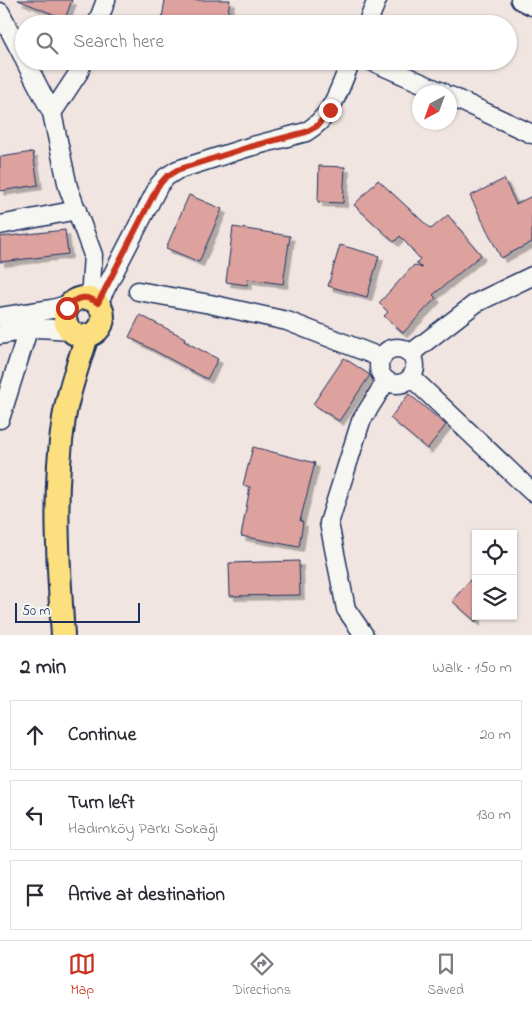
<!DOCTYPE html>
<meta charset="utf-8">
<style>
body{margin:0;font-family:"Indie Flower",sans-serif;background:#f7f7f7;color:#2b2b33}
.controls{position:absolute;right:15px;bottom:15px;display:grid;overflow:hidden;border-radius:0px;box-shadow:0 1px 4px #0004}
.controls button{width:45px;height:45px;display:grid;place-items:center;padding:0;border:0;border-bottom:1px solid #e1e1e2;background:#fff;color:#2b2b33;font:25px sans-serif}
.compass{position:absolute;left:412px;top:85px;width:45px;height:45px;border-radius:50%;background:#fff;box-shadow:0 1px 4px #0004;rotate:221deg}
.scale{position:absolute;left:15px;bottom:12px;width:125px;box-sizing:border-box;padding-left:5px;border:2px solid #1b2f5e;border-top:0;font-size:14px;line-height:18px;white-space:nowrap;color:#1b2f5e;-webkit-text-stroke:4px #f6f6f2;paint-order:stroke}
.stop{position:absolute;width:15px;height:15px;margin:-11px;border:4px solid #c8321e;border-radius:50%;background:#fff}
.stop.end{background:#c8321e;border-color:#fff;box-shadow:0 1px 5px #0008}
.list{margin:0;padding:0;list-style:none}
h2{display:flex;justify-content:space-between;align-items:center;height:65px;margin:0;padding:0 20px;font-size:21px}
h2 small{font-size:16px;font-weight:400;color:#7c7c81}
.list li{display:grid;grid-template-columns:32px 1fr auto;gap:15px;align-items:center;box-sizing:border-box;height:70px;margin:0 10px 10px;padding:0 10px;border:1px solid #e1e1e2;border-radius:0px}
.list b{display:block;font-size:19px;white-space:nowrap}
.list p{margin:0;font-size:16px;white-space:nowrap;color:#7c7c81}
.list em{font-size:16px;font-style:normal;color:#7c7c81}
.icon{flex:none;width:28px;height:28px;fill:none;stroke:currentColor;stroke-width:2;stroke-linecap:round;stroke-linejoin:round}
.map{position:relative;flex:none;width:532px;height:635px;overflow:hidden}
.search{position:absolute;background:#fff;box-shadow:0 1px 4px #0004;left:15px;right:15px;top:15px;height:55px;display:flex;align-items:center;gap:12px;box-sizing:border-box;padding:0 18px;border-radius:28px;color:#7c7c81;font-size:19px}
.sheet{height:305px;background:#fff}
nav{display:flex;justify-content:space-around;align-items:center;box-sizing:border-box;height:70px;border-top:1px solid #e1e1e2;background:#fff;font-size:14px;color:#7c7c81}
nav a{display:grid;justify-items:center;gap:2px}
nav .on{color:#c8321e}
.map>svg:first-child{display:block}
.building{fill:#dda29e;stroke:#1b2f5e;filter:url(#shadow)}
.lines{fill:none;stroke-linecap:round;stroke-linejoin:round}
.minor-casing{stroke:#1b2f5e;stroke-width:21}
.major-casing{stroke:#1b2f5e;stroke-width:26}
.minor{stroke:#f6f6f2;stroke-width:18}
.major{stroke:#fce080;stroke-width:22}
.route{stroke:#c8321e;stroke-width:6}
</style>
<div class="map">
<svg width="532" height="635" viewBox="0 0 532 635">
<defs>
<filter id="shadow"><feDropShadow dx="4.5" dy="4.5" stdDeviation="0" flood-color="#0004"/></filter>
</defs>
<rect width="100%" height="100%" fill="#f1e5e1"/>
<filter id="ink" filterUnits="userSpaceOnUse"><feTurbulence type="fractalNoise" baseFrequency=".02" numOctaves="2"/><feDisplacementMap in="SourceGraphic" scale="10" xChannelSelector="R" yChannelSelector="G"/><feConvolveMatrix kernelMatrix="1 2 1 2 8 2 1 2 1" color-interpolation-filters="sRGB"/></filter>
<g filter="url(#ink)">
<path class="building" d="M18 0H72L65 19Z
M165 0H230L226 24H161Z
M33 152 38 185 0 191V157Z
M319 166 345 167 343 203 318 202Z
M504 179 516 204 532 196V242L501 258 470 196Z
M378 180 431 229 448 215 481 255 433 295 436 298 403 333 384 316 388 312 379 303 414 265 422 268 416 263 420 259 400 236 394 242 354 205Z
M189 195 222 209 199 262 166 248Z
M233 227 290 236 283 284 248 279 247 285 226 282Z
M65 230 68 254 0 262V237Z
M340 245 379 256 367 297 328 286Z
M140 315 185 338 184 341 218 359 207 379 129 337Z
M344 358 370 375 339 421 313 404Z
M409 394 446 425 427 449 390 418Z
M253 447 315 463 300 521 303 522 299 547 241 536 250 487 243 485Z
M299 561 300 595 230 596 229 563Z
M476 573V622L452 601Z"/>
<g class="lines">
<g class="minor-casing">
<path id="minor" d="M520 0 532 6
M0 12 24 58
M97 24 106 0
M367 24 377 0
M25 61 52 113
M83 61 79 72 52 113 68 187 93 255 90 299
M371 61 442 92
M450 96 532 134
M0 225 77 210
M138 291 210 304 287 321 382 358
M98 303 159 185 166 177 177 170 249 147 306 132C333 116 339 89 351 61
M0 317 52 309 70 304
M0 335 39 328 70 330
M379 366a18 18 0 1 1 36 0a18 18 0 1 1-36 0Z
M410 354 476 303 532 276
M411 377 532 492
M0 419 28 330
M364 635 346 609 329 523 361 421 386 381"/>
</g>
<g class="major-casing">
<path id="major" d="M65 317a19 19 0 1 1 38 0a19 19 0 1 1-38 0Z
M63 635C58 562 53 490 64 418 68 392 79 362 87 336"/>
</g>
<use href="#minor" class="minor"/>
<use href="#major" class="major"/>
</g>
</g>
<g class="lines" filter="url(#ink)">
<path class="route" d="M67 308C75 296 87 295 98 303L158 186 166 177 177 170 249 147 306 132 317 126 330 110"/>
</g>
</svg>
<div class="controls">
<button><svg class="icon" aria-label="locate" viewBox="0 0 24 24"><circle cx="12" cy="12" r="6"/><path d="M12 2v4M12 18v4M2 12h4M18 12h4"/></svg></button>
<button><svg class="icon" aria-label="layers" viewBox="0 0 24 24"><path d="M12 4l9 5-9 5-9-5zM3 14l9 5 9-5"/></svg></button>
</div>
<svg class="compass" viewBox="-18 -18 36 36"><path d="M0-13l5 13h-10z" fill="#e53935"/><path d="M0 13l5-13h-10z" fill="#7c7c81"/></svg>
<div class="scale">50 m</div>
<div class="stop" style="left:67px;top:308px"></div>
<div class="stop end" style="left:330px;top:110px"></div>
<div class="search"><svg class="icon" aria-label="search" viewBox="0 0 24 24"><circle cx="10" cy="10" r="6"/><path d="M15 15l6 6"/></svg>Search here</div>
</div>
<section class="sheet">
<h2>2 min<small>Walk · 150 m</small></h2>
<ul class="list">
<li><svg class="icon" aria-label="ahead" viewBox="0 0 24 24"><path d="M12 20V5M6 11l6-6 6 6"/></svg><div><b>Continue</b></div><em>20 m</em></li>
<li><svg class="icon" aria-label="left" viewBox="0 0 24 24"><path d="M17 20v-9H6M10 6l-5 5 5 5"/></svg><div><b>Turn left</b><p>Hadımköy Parkı Sokağı</p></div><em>130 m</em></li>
<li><svg class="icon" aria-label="arrive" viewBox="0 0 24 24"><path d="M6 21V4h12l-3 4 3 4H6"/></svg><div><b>Arrive at destination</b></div></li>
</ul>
</section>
<nav>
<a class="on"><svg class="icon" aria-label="map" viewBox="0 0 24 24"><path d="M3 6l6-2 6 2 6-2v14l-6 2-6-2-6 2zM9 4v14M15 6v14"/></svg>Map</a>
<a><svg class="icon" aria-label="directions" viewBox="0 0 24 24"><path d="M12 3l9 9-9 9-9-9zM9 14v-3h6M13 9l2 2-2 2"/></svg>Directions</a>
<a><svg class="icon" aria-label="saved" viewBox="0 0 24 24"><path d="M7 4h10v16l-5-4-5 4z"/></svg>Saved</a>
</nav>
